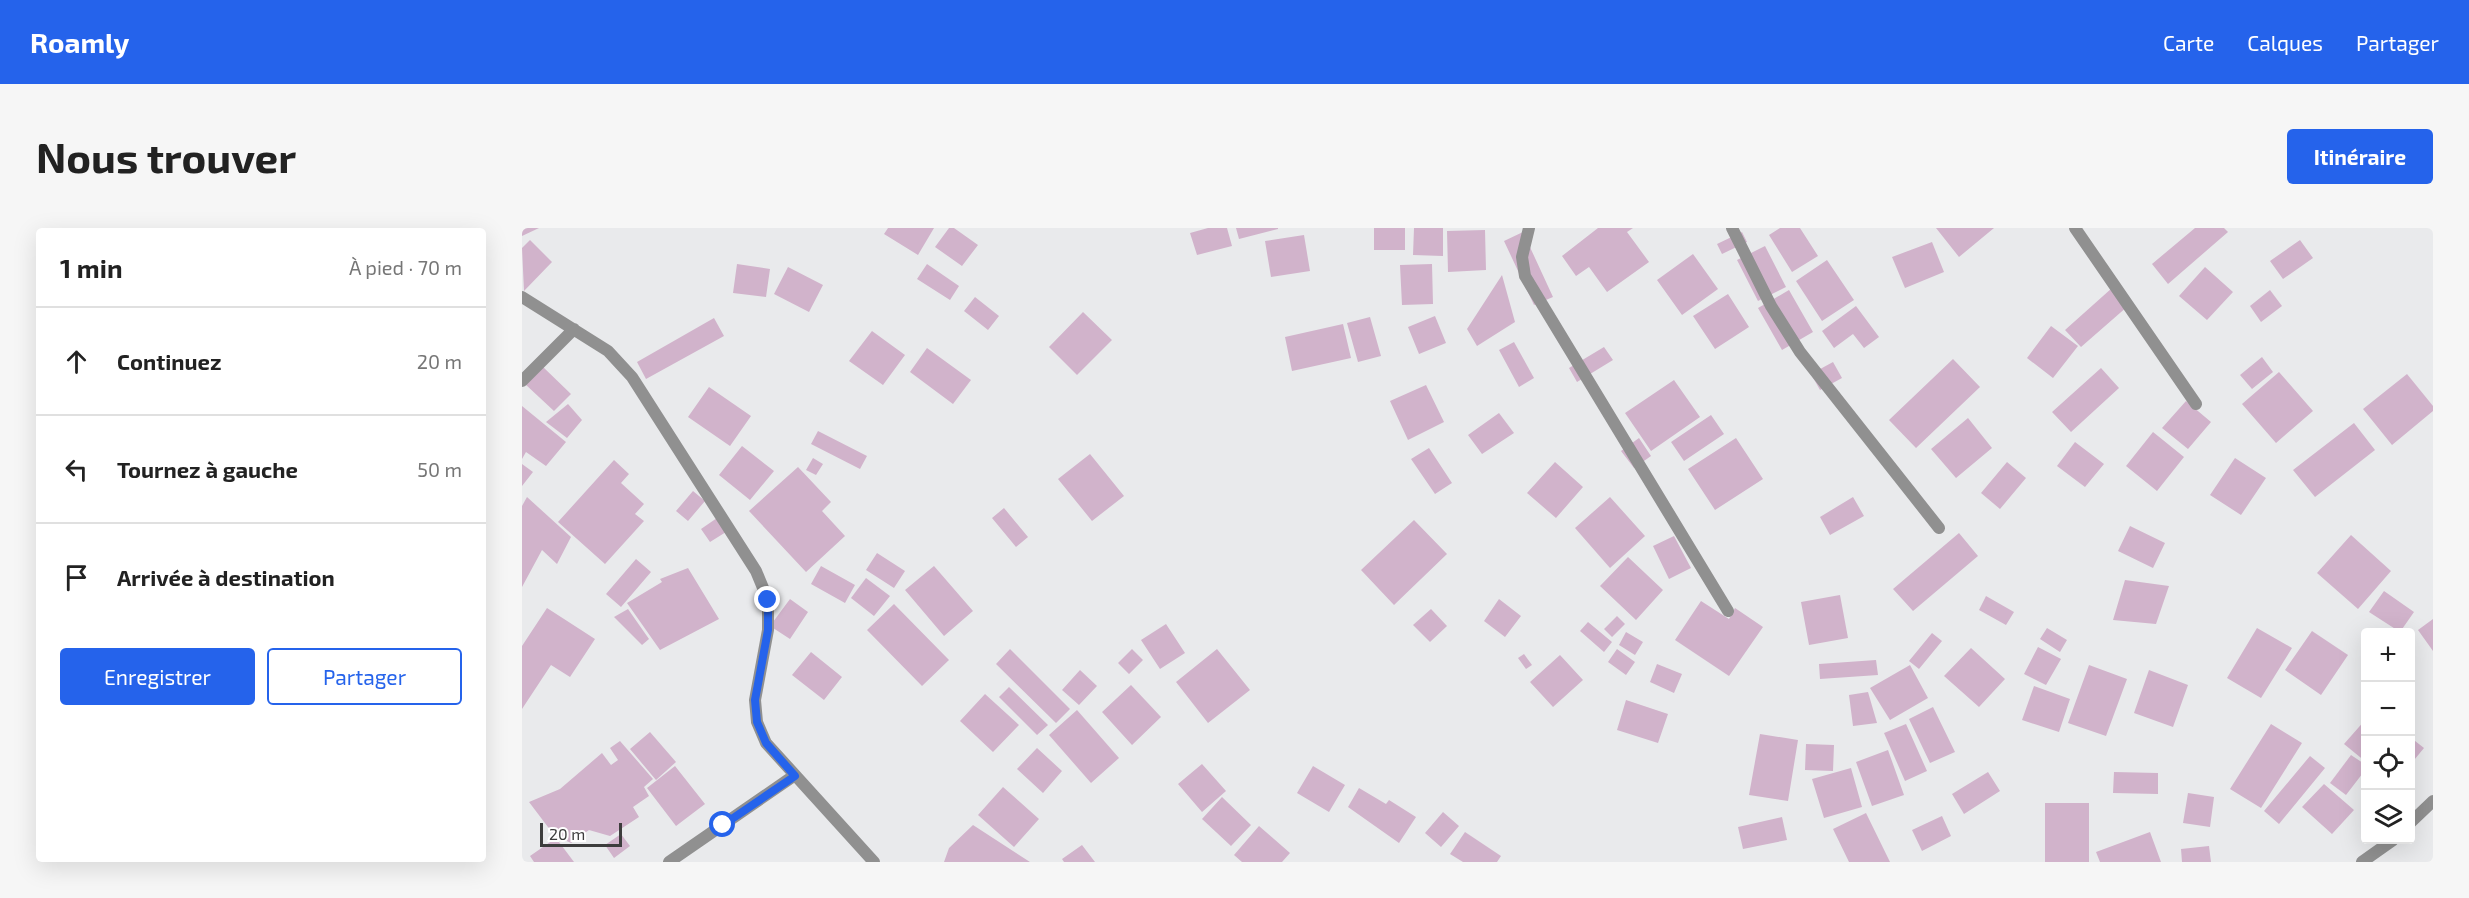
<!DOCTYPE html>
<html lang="fr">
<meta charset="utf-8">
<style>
body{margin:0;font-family:"Exo 2",sans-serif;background:#f6f6f6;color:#222}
.controls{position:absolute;right:18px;bottom:18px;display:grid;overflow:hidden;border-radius:6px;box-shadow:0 6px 24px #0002}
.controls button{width:54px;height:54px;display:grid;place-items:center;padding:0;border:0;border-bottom:2px solid #e0e0e0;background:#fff;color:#222;font:30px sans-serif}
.scale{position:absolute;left:18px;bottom:15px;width:82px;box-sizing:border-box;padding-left:6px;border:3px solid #3d3d3d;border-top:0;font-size:16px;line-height:21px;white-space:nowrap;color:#3d3d3d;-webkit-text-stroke:4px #fff;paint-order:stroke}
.stop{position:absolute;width:18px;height:18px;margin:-14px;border:4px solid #2563eb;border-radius:50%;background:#fff}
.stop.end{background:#2563eb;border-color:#fff;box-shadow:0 2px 6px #0008}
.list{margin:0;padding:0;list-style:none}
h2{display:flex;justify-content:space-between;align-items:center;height:78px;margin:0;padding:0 24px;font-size:26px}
h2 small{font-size:20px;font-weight:400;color:#767676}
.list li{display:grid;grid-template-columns:39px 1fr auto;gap:18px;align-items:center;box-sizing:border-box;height:108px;padding:0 24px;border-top:2px solid #e0e0e0}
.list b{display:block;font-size:22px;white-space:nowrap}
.list em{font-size:20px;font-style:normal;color:#767676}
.actions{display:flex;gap:12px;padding:18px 24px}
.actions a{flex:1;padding:14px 0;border:2px solid #2563eb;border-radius:6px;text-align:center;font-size:21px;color:#2563eb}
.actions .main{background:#2563eb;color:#fff}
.icon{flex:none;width:33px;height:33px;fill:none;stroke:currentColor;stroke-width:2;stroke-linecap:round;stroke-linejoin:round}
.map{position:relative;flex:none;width:1911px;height:634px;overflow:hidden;border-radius:6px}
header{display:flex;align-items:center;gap:36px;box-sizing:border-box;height:84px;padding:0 30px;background:#2563eb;color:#fff}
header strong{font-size:28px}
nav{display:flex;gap:33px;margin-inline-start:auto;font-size:21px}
.intro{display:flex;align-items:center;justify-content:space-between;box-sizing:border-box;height:144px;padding:0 36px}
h1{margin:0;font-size:42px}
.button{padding:15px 27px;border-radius:6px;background:#2563eb;color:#fff;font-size:21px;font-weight:700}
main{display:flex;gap:36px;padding:0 36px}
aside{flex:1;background:#fff;border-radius:6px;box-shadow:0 6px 24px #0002}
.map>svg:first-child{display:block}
.building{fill:#d1b3cb}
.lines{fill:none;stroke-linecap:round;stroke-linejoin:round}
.minor{stroke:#909090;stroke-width:12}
.route{stroke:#2563eb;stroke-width:8}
</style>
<header>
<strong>Roamly</strong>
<nav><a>Carte</a><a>Calques</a><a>Partager</a></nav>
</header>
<div class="intro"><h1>Nous trouver</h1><a class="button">Itinéraire</a></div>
<main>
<aside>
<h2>1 min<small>À pied · 70 m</small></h2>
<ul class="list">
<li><svg class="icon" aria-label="ahead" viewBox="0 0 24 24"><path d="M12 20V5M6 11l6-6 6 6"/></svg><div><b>Continuez</b></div><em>20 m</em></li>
<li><svg class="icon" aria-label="left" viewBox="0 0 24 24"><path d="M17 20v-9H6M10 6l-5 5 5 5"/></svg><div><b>Tournez à gauche</b></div><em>50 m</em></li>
<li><svg class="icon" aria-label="arrive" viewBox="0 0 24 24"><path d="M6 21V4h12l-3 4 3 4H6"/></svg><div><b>Arrivée à destination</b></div></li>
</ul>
<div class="actions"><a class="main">Enregistrer</a><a>Partager</a></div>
</aside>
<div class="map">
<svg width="1911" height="634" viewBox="0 0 1911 634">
<rect width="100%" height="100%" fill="#e9eaec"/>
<path class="building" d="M0 0H17L0 8Z
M366 0H412L396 27 362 6Z
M427 0H432L456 17 440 38 413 19Z
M686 0H705L710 18 675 27 668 5Z
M714 0H756V1L717 11Z
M852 0H883V22H852Z
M892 0H921V28L891 27Z
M1076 0H1111L1105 4 1127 34 1085 64 1067 39 1054 48 1040 28Z
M1258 0H1278L1296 28 1270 44 1247 7Z
M1414 0H1472L1437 29Z
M1673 0H1702L1706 4 1646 56 1630 36Z
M963 2 964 42 926 44 925 3Z
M1001 4 1031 69 1012 77 982 13Z
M1220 4 1225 14 1200 26 1195 16Z
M782 7 788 43 749 49 743 13Z
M8 12 30 34 2 63 0 20Z
M1778 12 1791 30 1761 51 1748 33Z
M1410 14 1422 44 1383 60 1370 29Z
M1243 18 1264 59 1236 73 1215 32Z
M1171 26 1196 61 1160 87 1135 52Z
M1305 32 1332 72 1300 93 1274 53Z
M215 36 248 41 244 69 211 65Z
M405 36 437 58 428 72 395 51Z
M910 36 911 76 880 77 878 37Z
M266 39 301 57 287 84 252 66Z
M1683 39 1711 64 1685 92 1657 68Z
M980 47 993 94 955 118 945 101Z
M1590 60 1606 78 1559 119 1543 102Z
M1267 62 1291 104 1260 122 1236 80Z
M1748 62 1760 78 1739 94 1728 78Z
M1206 66 1227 99 1193 121 1171 88Z
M453 69 477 88 466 102 442 83Z
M1334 78 1357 109 1342 120 1331 106 1312 120 1300 103Z
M561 84 590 112 555 147 527 119Z
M913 88 924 115 897 126 886 99Z
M848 89 859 128 836 134 825 95Z
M192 90 202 108 124 151 115 134Z
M821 96 829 130 770 143 763 109Z
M1529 98 1556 118 1531 150 1505 130Z
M350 103 383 127 361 157 327 133Z
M992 114 1012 150 997 159 977 122Z
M1082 119 1091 132 1055 154 1047 140Z
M405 120 449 152 431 176 388 144Z
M1740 129 1751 144 1730 161 1718 147Z
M1431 131 1458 159 1394 220 1367 192Z
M1311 134 1320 150 1298 162 1289 146Z
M20 138 49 166 32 183 3 156Z
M1579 140 1597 160 1549 204 1530 184Z
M1757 144 1791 183 1754 215 1720 176Z
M1885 146 1911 178V183L1870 217 1841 181Z
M1152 152 1178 189 1129 223 1103 185Z
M904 157 922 194 886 212 868 173Z
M187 159 229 188 208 218 166 189Z
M1664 173 1689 194 1666 221 1640 200Z
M46 176 60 192 45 210 24 194Z
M0 178 44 214 24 238 4 224 0 231Z
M977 185 992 205 960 226 946 207Z
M1189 187 1202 206 1162 233 1149 214Z
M1446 190 1470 220 1434 250 1409 221Z
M1832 195 1853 222 1793 269 1771 242Z
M296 203 345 228 338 241 289 216Z
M1631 204 1662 229 1635 263 1604 238Z
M1117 210 1129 228 1112 240 1099 223Z
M1214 210 1241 251 1193 282 1166 241Z
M1553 214 1582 236 1563 259 1535 238Z
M220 218 252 243 228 272 197 247Z
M907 220 930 255 913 266 889 231Z
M568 226 602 268 570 293 536 251Z
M291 230 301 236 294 247 284 242Z
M1713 230 1744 250 1719 287 1688 267Z
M92 232 107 246 99 255 122 276 113 286 122 293 83 336 36 294Z
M1033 234 1061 259 1034 290 1005 265Z
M1485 234 1504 250 1478 281 1459 265Z
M0 236 11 244 0 258Z
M276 239 309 274 300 283 323 308 284 344 227 283Z
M171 263 183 273 166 293 154 283Z
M5 269 49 309 35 336 20 322 0 359V278Z
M1088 269 1123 308 1088 340 1053 300Z
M1331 269 1342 288 1308 307 1298 289Z
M482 280 506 309 494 319 470 290Z
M195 290 204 304 188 314 179 301Z
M892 292 925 326 872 377 839 342Z
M1608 298 1643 315 1631 340 1596 323Z
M1437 305 1456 328 1391 383 1371 361Z
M1829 307 1869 343 1836 381 1795 345Z
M1152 308 1169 340 1147 351 1131 318Z
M355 325 383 343 372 360 344 342Z
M1106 329 1141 362 1114 392 1078 358Z
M114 331 129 344 99 379 84 366Z
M299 338 333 357 323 375 289 356Z
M412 338 451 383 422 408 383 362Z
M166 340 197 391 138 422 105 375 140 354 138 351Z
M344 350 368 368 352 388 329 370Z
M1603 352 1647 358 1634 396 1591 392Z
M1862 363 1892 384 1878 404 1847 384Z
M1318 367 1326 410 1287 417 1279 374Z
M1464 368 1492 384 1484 397 1457 382Z
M268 371 286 384 268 411 248 398Z
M977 371 999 388 983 409 962 393Z
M1179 373 1207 391 1213 380 1241 399 1207 448 1153 412Z
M372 376 427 432 400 458 345 402Z
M25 380 73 411 48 449 29 437 0 481V418Z
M106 381 127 411 120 417 92 389Z
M909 381 925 398 908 414 891 397Z
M1095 388 1103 396 1090 409 1082 401Z
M1911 391V423L1896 402Z
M1066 394 1090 414 1082 424 1058 403Z
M644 396 663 425 638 441 619 412Z
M1525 400 1545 412 1538 424 1518 411Z
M1735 400 1770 420 1739 470 1705 450Z
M1790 403 1826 427 1799 467 1763 442Z
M1104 404 1121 414 1113 427 1097 417Z
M1410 405 1420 413 1397 441 1387 433Z
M1516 419 1539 431 1524 457 1502 446Z
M1449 420 1483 451 1457 479 1422 448Z
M488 421 548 481 534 495 474 436Z
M610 421 621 432 607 446 596 435Z
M695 421 728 462 686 495 654 454Z
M1095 421 1113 434 1104 447 1086 434Z
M289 424 320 449 302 472 270 447Z
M1002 426 1010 437 1004 441 996 430Z
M1038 427 1061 452 1031 479 1008 454Z
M1354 432 1356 447 1298 451 1297 436Z
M1135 436 1160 446 1152 465 1128 454Z
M1388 437 1406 470 1368 492 1348 460Z
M1567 437 1605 451 1584 508 1546 495Z
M558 442 575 458 557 477 540 462Z
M1627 442 1666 457 1651 499 1612 485Z
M609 457 639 489 610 517 580 484Z
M1512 458 1548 471 1537 504 1500 492Z
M487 459 526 497 515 507 477 469Z
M1346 464 1355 495 1331 498 1327 467Z
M463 466 497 497 471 524 438 493Z
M1104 472 1146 486 1136 515 1095 502Z
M1411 479 1433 524 1408 535 1387 491Z
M555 482 597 530 569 555 527 507Z
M1844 491V534L1822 516Z
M1384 496 1405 543 1383 553 1362 505Z
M1749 496 1780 515 1739 580 1708 561Z
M128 504 154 534 134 552 108 521Z
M1238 506 1276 512 1266 573 1227 567Z
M1888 509 1902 520 1888 537Z
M98 513 131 551 122 559 127 568 111 579 117 589 88 608 67 602 49 615 32 607 7 574 38 561 80 525 89 537 96 532 88 520Z
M1284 516 1312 517 1311 543 1283 542Z
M515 520 540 543 521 565 495 541Z
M1366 522 1382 567 1350 578 1334 534Z
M1829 527 1844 537V541L1824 567 1808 555Z
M1788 528 1803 540 1757 596 1742 583Z
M680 536 704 563 680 584 656 556Z
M153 538 183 576 154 598 125 560Z
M791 538 823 557 807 584 775 565Z
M1329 540 1340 579 1302 590 1290 551Z
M1466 544 1478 563 1442 586 1430 566Z
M1592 544 1636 545V566L1591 565Z
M1802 556 1832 582 1810 606 1780 579Z
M481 559 517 591 492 619 456 587Z
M837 560 864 576 867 572 894 589 877 615 826 579Z
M1666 565 1692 569 1688 599 1661 595Z
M700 569 729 597 709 618 680 591Z
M1523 575H1567V634H1523Z
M921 584 937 598 919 619 903 605Z
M1344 585 1368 634H1327L1311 601Z
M1420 588 1429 608 1400 623 1390 602Z
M1260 589 1265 612 1221 621 1216 599Z
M451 597 508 634H422L427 620Z
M737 598 768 625 760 634H720L712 627Z
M943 604 979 628 975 634H941L928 626Z
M1628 604 1639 634H1578L1574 624Z
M99 606 108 618 92 630 83 617Z
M34 610 52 634H12L8 628Z
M560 617 573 634H542L540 631Z
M1687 618 1689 634H1660L1659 621Z"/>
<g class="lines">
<path class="minor" d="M1007 0 1000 29 1003 48 1206 383
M1210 0 1249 78 1278 124 1417 300
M1553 0 1674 176
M0 69 86 123 110 149 234 343 246 372V402L233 472 235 494 244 515 352 634
M0 153 52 101
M1888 595 1911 573
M147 634 273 547
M1840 634 1871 612"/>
</g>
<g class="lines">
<path class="route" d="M201 597 273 548 244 515 235 494 233 472 246 402V372"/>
</g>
</svg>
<div class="controls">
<button>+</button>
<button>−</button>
<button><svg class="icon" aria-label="locate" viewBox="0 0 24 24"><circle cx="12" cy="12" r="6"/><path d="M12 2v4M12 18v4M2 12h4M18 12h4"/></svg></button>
<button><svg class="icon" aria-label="layers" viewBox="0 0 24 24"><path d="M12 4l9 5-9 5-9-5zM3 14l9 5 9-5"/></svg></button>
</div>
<div class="scale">20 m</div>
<div class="stop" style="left:201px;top:597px"></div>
<div class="stop end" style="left:246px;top:372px"></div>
</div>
</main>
